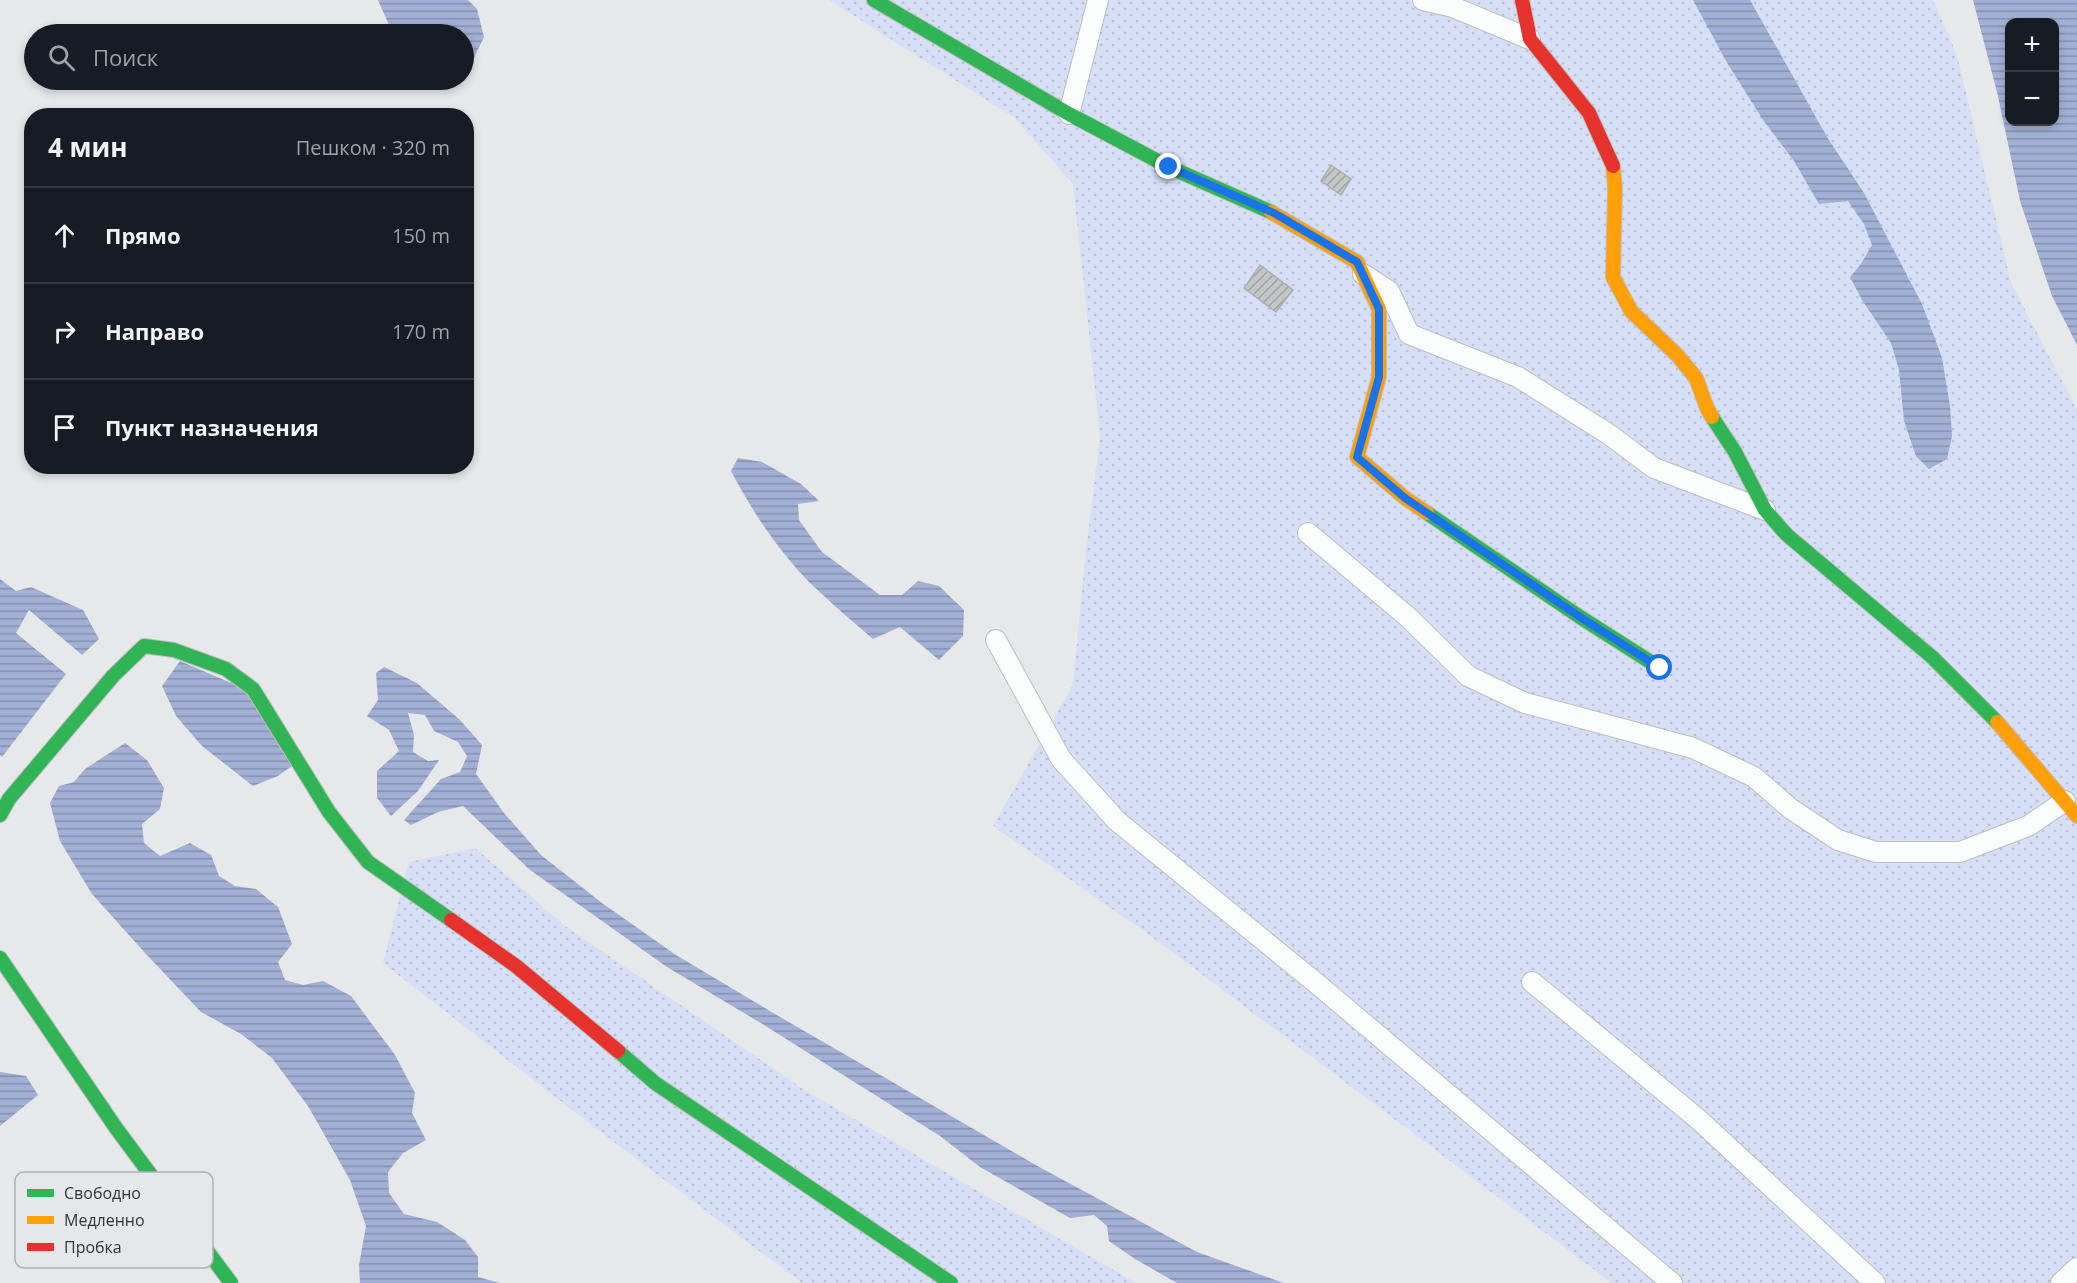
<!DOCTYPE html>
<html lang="ru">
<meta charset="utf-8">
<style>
body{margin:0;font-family:"Open Sans",sans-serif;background:#20242c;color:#f1f3f6}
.controls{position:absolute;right:18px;top:18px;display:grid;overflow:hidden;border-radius:12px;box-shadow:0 3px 9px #0003}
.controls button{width:54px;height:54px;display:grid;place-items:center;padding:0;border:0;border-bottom:2px solid #363941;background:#171b24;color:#f1f3f6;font:30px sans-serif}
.stop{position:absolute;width:18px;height:18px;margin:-14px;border:4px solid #1a73e8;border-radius:50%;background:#fff}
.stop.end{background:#1a73e8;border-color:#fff;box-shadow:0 2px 6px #0008}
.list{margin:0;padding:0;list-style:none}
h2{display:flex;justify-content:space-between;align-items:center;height:78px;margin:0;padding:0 24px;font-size:26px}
h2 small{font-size:20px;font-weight:400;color:#9ea1a6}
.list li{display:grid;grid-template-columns:39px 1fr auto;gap:18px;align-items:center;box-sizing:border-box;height:96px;padding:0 24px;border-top:2px solid #363941}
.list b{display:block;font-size:22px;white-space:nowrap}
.list em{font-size:20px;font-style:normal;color:#9ea1a6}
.icon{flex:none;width:33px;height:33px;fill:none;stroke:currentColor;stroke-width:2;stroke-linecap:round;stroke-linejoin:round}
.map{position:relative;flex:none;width:2077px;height:1283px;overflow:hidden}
.search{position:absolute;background:#171b24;box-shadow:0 3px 9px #0003;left:24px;top:24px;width:450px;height:66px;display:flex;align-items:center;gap:15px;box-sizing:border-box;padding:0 21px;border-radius:33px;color:#9ea1a6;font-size:22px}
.panel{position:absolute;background:#171b24;box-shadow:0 3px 9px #0003;left:24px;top:108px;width:450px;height:366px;border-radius:24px}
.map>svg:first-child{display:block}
.grass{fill:url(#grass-dots)}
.water{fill:url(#water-rules);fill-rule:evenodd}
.building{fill:url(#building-hatch);stroke:#adaeaf;stroke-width:1.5}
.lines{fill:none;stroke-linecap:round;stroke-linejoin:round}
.street-casing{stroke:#bdbebf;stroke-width:22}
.fast-casing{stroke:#bdbebf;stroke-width:16}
.slow-casing{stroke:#bdbebf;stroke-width:16}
.jam-casing{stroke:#bdbebf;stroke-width:16}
.street{stroke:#fbfcfc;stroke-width:20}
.fast{stroke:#30b455;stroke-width:14}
.slow{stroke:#ff9f0a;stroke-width:14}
.jam{stroke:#e5322d;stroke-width:14}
.route{stroke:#1a73e8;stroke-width:8}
.key{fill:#e6e7ea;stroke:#b1b1b4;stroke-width:1.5}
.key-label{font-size:16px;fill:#343436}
</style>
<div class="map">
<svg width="2077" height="1283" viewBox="0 0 2077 1283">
<defs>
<pattern id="grass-dots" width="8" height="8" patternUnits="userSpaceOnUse" patternTransform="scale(1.5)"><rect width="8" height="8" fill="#d6dff5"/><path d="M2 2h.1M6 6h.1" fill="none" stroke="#b8c0d3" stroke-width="1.8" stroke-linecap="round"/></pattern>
<pattern id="water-rules" width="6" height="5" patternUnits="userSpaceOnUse" patternTransform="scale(1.5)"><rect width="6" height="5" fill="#a2b0d5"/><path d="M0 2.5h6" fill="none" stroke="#8590ae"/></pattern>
<pattern id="building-hatch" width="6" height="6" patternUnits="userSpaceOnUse" patternTransform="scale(1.5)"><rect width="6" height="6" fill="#c5c6c7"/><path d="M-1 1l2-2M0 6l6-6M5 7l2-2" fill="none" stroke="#a1a2a2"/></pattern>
</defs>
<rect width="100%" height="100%" fill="#e7e8e9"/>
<path class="grass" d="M829 0H1933L1957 55 2011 283 2077 410V1283H1612L1151 936 993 826 1073 685 1085 560 1100 436 1073 184 1015 118Z
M475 848 565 926 806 1091 1136 1283H802L594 1127 383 963 409 862Z"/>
<path class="water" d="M378 0H468L477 9 484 37 472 62 464 64V34H393Z
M1693 0H1750L1827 137 1864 193 1922 304 1942 358 1950 406 1952 436 1947 459 1929 469 1916 456 1904 421 1899 370 1891 343 1862 300 1850 277 1861 264 1872 245 1864 224 1848 201 1819 204 1794 161 1763 120 1726 61Z
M1973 0H2077V345L2052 296 2020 201 1998 96ZM2010 22H2054V122H2010Z
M738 458 762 462 801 484 819 501 798 504 799 520 822 552 880 595H902L918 581 939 586 964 610 963 636 939 660 900 627 873 639C852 621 831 603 811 584 779 552 752 511 731 471Z
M0 579 16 591 31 587 83 610 99 639 82 655 29 610 16 633 66 674 2 757 0 755Z
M180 661 245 689 292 766 278 776 253 786 202 746 176 716 162 686Z
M384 667 417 683 460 720 482 745 476 774 504 813 541 855 602 903 676 955 775 1014 1041 1168 1197 1252 1284 1283H1177L1135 1259 1109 1241 1107 1226 1094 1215 1070 1218 980 1167 940 1136 764 1025 667 967 530 870 463 806 438 812 411 825 404 820 441 779 460 772 467 756 458 742 434 731 425 715 408 713 414 735 413 752 428 761 439 760 418 791 391 816 377 798V771L399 751 389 730 367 716 378 700 376 673Z
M125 743 147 760 164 788 160 809 142 824 144 843 160 856 190 843 211 855 219 876 235 886 256 889 278 907 292 944 278 962 285 980 303 985 323 981 351 996 395 1055 415 1093 412 1113 426 1140 403 1153 388 1172 389 1193 404 1214 437 1222 465 1240 478 1257V1277L500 1283H360L359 1265 366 1226 350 1180 308 1106 272 1058 241 1034 201 1012 146 954 92 894 60 841 50 803 59 786 74 782 85 769Z
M0 1072 26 1076 38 1095 0 1126Z"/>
<path class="building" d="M1331 165 1351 179 1341 195 1321 181Z
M1260 265 1293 290 1276 312 1244 288Z"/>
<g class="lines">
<g class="street-casing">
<path id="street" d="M1423 0 1453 7 1530 39
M1069 114 1098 0
M1363 274 1389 291 1409 334 1518 377 1610 435 1654 468 1765 510
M1308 533 1409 618 1468 676 1525 703 1693 748 1754 777 1791 809 1838 840 1876 852H1960L2028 826 2065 801
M996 640 1061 759 1117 821 1316 983 1672 1283
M1532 982 1698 1119 1875 1283
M2061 1283 2077 1268"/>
</g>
<g class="fast-casing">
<path id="fast" d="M874 0 1069 114 1169 167 1271 212
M1712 417 1735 452 1765 510 1787 535 1932 657 1997 722
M1427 513 1580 617 1660 668
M0 815 9 799 113 676 144 646 174 650 226 669 253 689 329 812 368 862 451 920
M0 958 116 1128 231 1283
M618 1051 655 1083 951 1283"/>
</g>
<g class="slow-casing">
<path id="slow" d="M1613 166 1615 188 1613 277 1631 311 1678 356 1696 378 1707 408 1712 417
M1271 212 1357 262 1379 309V377L1357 457 1405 498 1427 513
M1997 722 2077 816"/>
</g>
<g class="jam-casing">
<path id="jam" d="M1522 0 1530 39 1589 113 1613 166
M451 920 516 966 618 1051"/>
</g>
<use href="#street" class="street"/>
<use href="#fast" class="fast"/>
<use href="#slow" class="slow"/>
<use href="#jam" class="jam"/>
</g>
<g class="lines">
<path class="route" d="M1169 167 1274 213 1357 262 1379 309V377L1357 457 1405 498 1580 617 1660 668"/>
</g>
<rect x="15" y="1172" width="198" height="96" rx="9" class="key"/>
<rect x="27" y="1189" width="27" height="8" fill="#30b455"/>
<rect x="27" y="1216" width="27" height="8" fill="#ff9f0a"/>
<rect x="27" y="1243" width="27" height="8" fill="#e5322d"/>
<g class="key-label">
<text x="64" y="1199">Свободно</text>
<text x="64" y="1226">Медленно</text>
<text x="64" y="1253">Пробка</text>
</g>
</svg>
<div class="controls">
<button>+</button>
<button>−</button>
</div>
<div class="stop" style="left:1660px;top:668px"></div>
<div class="stop end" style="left:1169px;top:167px"></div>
<div class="search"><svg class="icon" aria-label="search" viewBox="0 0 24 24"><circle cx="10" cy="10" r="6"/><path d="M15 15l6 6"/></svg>Поиск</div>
<section class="panel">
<h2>4 мин<small>Пешком · 320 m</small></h2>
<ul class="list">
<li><svg class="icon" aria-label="ahead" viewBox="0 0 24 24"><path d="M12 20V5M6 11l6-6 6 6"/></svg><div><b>Прямо</b></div><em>150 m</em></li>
<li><svg class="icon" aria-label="right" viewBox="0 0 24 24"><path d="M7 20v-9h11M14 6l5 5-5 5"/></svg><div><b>Направо</b></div><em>170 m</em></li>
<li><svg class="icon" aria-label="arrive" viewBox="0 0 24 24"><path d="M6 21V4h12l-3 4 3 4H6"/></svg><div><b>Пункт назначения</b></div></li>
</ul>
</section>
</div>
